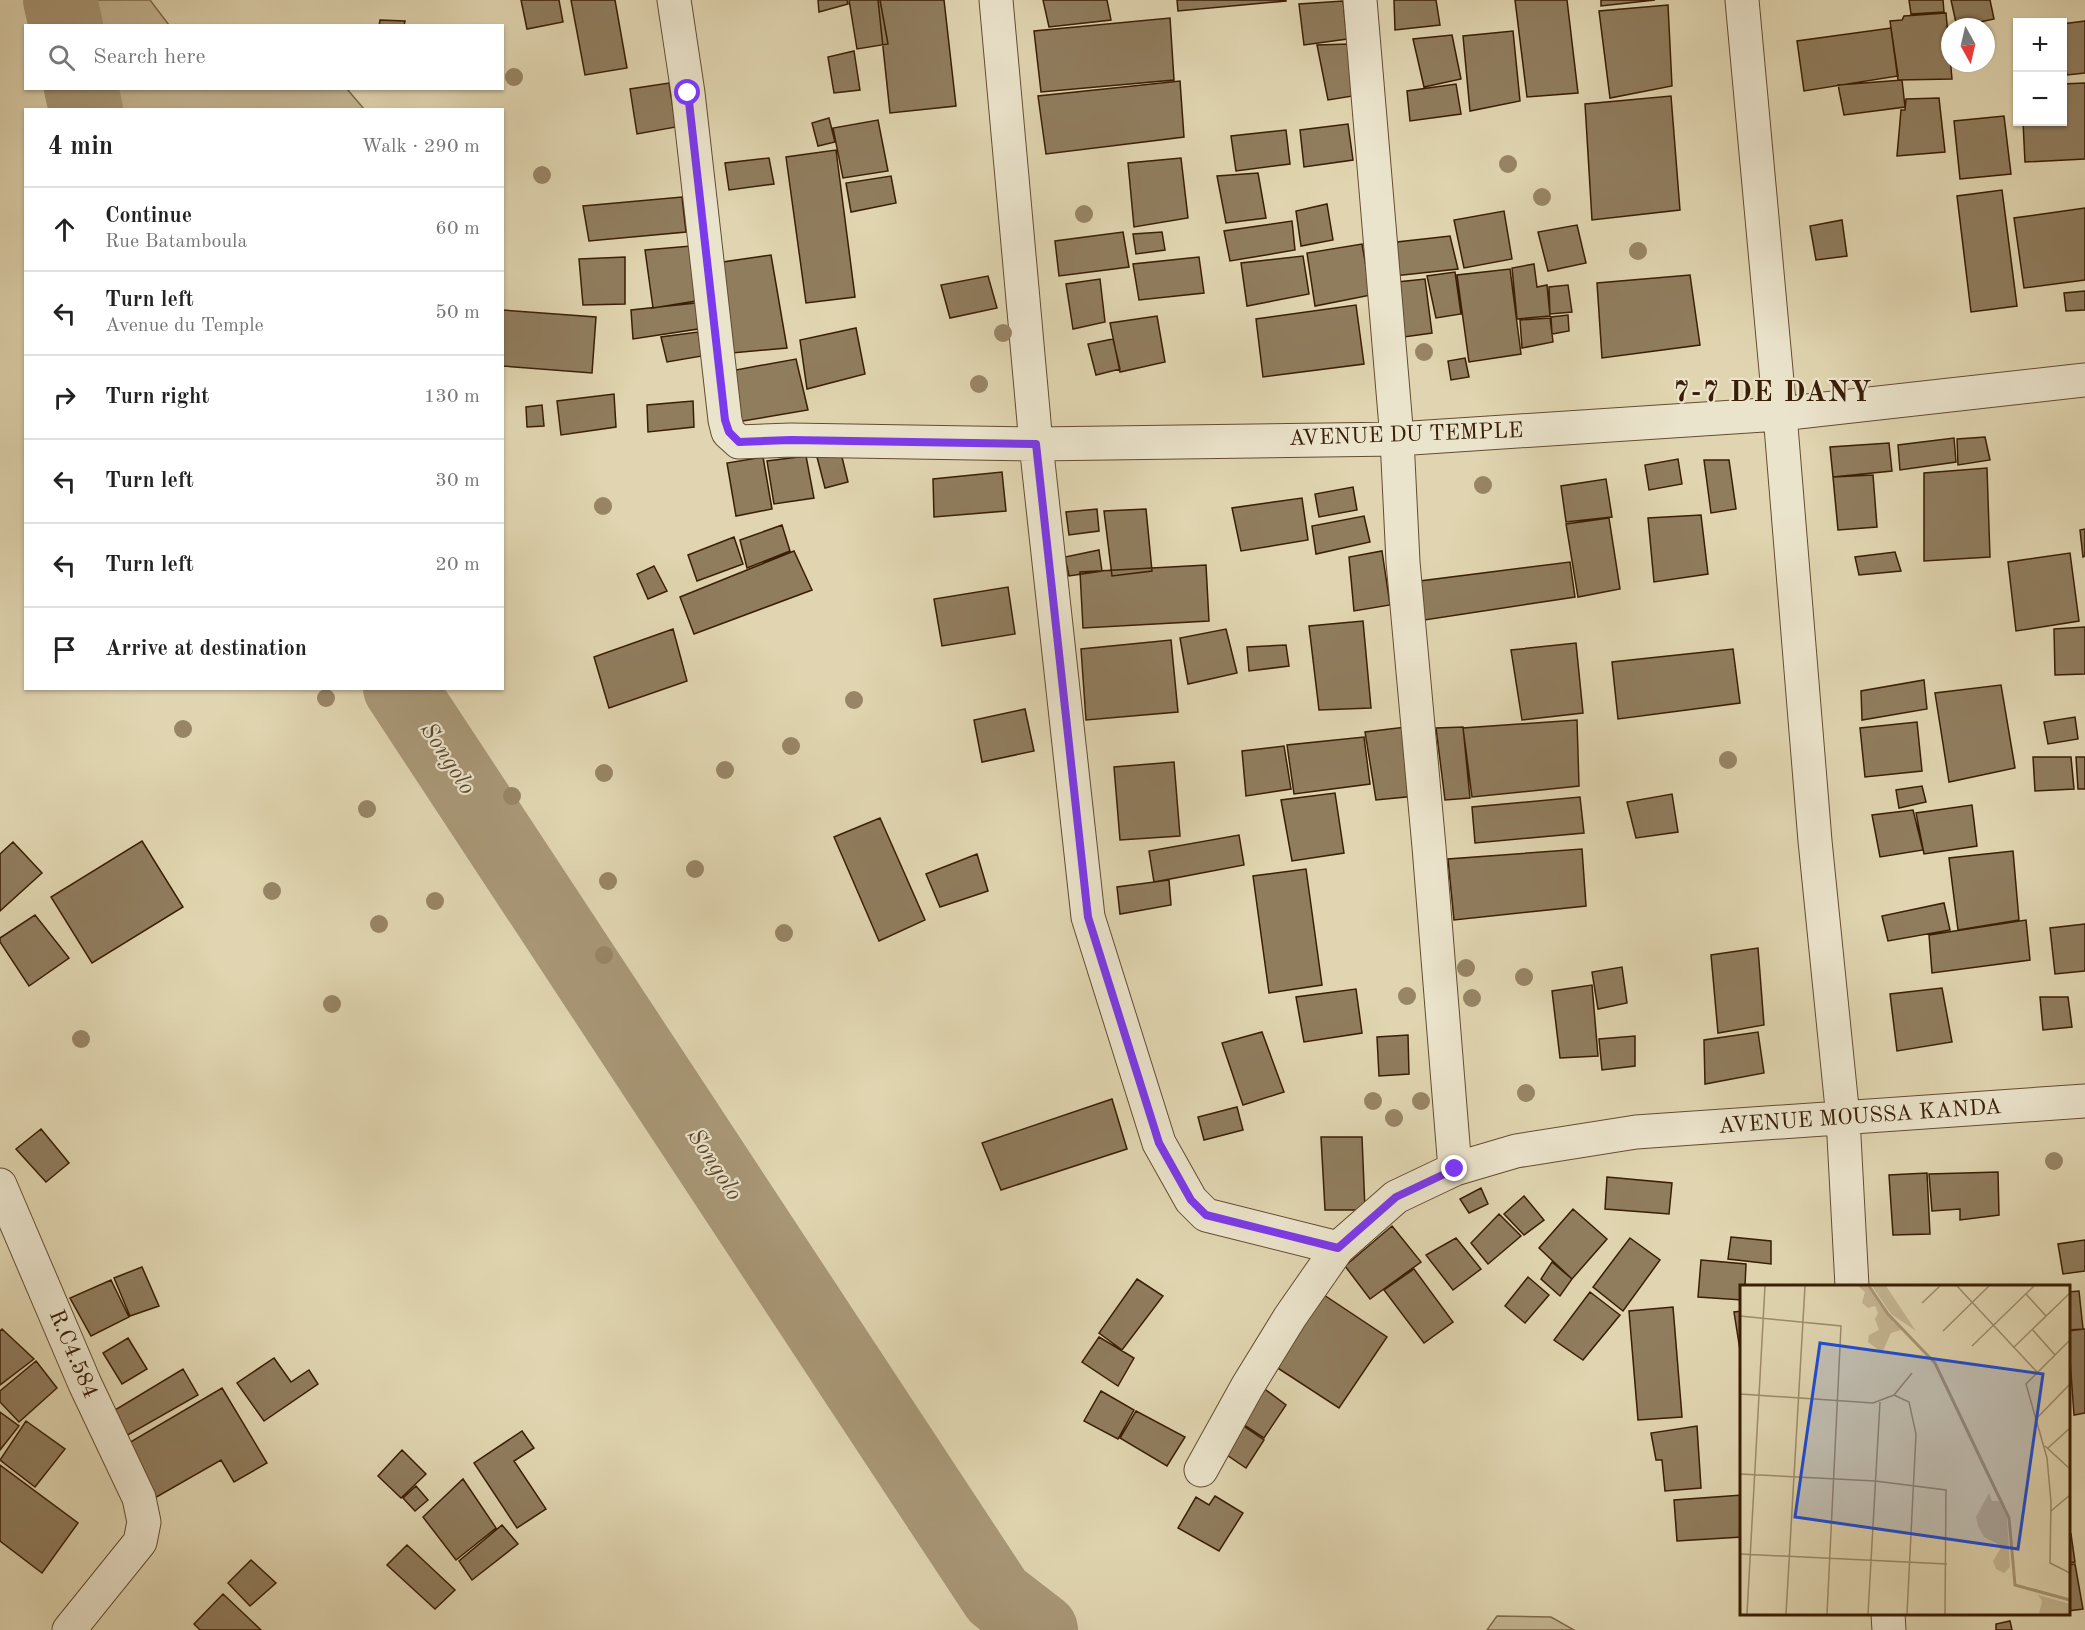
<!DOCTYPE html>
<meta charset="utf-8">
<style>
body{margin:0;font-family:"Old Standard TT",serif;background:#f2f2f2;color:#222}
.controls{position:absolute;right:18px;top:18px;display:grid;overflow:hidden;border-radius:0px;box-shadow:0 2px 4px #0004}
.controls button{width:54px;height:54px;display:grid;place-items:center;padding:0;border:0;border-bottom:2px solid #e0e0e0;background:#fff;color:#222;font:30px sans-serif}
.compass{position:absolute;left:1941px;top:18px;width:54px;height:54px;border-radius:50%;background:#fff;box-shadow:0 2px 4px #0004;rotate:172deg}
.stop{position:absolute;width:18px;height:18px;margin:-14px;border:4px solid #7c3aed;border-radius:50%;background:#fff}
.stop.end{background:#7c3aed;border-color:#fff;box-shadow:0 2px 6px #0008}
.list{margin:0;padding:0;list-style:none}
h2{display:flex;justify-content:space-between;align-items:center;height:78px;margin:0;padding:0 24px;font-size:26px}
h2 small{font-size:20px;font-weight:400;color:#767676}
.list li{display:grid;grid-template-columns:39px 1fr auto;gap:18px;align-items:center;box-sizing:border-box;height:84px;padding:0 24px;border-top:2px solid #e0e0e0}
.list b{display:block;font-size:22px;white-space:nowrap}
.list p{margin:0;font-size:20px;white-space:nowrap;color:#767676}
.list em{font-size:20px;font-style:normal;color:#767676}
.icon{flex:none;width:33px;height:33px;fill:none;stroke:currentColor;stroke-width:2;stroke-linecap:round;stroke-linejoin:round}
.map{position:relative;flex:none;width:2085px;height:1630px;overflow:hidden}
.search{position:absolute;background:#fff;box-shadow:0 2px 4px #0004;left:24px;top:24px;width:480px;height:66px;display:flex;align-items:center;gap:15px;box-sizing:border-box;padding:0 21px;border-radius:0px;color:#767676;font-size:22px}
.panel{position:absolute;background:#fff;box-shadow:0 2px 4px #0004;left:24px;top:108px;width:480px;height:582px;border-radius:0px}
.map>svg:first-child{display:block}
.green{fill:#c4b693;stroke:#7f6a4c;stroke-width:1.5}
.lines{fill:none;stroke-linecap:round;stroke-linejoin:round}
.river{stroke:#a89776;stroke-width:74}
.building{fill:#907d5e;stroke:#3a1e05;stroke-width:1.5}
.minor-casing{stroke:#644c30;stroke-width:35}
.minor{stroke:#ebe4cc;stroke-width:33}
.tree{fill:#978565}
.route{stroke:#7c3aed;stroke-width:8}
.labels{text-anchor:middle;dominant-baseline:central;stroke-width:4.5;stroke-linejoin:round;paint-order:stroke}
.street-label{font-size:22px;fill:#3a1e05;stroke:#ebe4cc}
.water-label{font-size:24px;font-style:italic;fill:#60482d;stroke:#ebe4cc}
.district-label{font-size:28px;font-weight:bold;letter-spacing:1.5px;fill:#3a1e05;stroke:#ebe4cc}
.inset-river{fill:none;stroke:#a89776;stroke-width:3}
.inset-road{fill:none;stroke:#9e8c6c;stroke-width:1.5}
.view{fill:#1d4ed8;fill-opacity:0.15;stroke:#1d4ed8;stroke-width:3}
.inset-edge{fill:none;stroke:#3a1e05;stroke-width:3}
</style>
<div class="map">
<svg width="2085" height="1630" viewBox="0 0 2085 1630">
<rect width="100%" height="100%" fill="#e0d5b0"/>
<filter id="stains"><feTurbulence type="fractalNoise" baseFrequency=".00333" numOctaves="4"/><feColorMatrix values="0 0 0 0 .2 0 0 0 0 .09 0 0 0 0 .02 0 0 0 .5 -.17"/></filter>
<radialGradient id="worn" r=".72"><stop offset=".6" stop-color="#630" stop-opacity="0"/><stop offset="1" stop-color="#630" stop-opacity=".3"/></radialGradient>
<path class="green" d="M77 0H150L169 25H83Z
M98 89H347L364 109H102Z
M1497 1616 1551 1617 1574 1630H1487Z"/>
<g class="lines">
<path class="river" d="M60 0 66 26
M81 88 86 110
M400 688 997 1596 1041 1630"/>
</g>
<path class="building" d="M521 0H559L563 22 527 29Z
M571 0H615L627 68 585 75Z
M818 0H847L848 4 819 12Z
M849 0H880L888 44 857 49Z
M878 0H944L956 106 890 113Z
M1043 0H1107L1111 20 1049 27Z
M1177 0H1286V1L1178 11Z
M1394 0H1436L1440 25 1395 30Z
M1515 0H1567L1578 93 1527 97Z
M1601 0H1655L1601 6Z
M1909 0H1943L1944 12 1911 14Z
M1951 0H1990L1994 19 1957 27Z
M1343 1 1347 39 1304 45 1299 4Z
M1668 5 1672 86 1610 98 1599 11Z
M1946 13 1952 79 1898 80 1890 21 1902 20 1904 16Z
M1170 18 1174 80 1041 92 1034 31Z
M380 20 405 21 404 26H379Z
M2085 21V73L2067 75 2062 49V24Z
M1891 28 1898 76 1804 91 1797 41Z
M1513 31 1520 101 1470 111 1463 36Z
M1452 35 1461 79 1424 87 1413 39Z
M1349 44 1359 95 1328 100 1317 45Z
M854 51 860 90 834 93 828 57Z
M1902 80 1905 107 1844 115 1838 85Z
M1180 81 1184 137 1046 154 1038 96Z
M669 83 676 127 637 134 630 89Z
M2085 83V159L2025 162 2023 122H2062V84Z
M1456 84 1461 114 1410 121 1407 91Z
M1671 96 1680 210 1592 220 1585 104Z
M1939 98 1945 152 1897 156 1901 110H1905L1906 99Z
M2004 116 2011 174 1960 179 1954 121Z
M829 118 835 142 818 146 812 123Z
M878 120 888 171 843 178 833 128Z
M1348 124 1353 160 1304 167 1300 130Z
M1286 130 1290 164 1236 171 1231 136Z
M836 150 855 297 806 303 786 157Z
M769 158 774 184 729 190 725 163Z
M1181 158 1188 218 1134 227 1128 163Z
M1258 173 1266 218 1226 223 1217 176Z
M891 176 896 203 851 212 846 183Z
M2002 190 2017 306 1971 312 1957 196Z
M682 197 686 232 589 241 583 206Z
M1327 204 1333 240 1301 246 1296 211Z
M2085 208V280L2024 288 2014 218Z
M1504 211 1512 259 1464 268 1454 220Z
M1842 220 1847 256 1816 260 1810 226Z
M1292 221 1295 250 1230 261 1224 231Z
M1577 225 1586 263 1548 271 1538 232Z
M1123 232 1129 267 1059 276 1055 241Z
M1162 232 1165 250 1136 254 1133 234Z
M1450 236 1458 269 1394 276 1388 243Z
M1362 244 1371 295 1315 306 1307 253Z
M691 246 696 301 653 308 645 250Z
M771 255 787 348 732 353 716 263Z
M1303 256 1309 294 1247 306 1241 263Z
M625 257V304L583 305 579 259Z
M1199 257 1204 293 1139 300 1133 264Z
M1534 264 1537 287 1547 285 1550 316 1517 319 1512 268Z
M1510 269 1521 354 1469 362 1457 275Z
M1455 272 1461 314 1436 318 1427 276Z
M1690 275 1700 345 1602 358 1597 283Z
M988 276 997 308 950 318 941 285Z
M1100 279 1105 322 1073 329 1066 284Z
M1425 279 1432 333 1404 337 1397 282Z
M1568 285 1572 312 1550 314 1549 287Z
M2085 291V310L2066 311 2064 293Z
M696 303 698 329 633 339 631 310Z
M1356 305 1364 364 1263 377 1256 319Z
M502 310 596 317 592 373 502 366Z
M1568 315 1569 331 1552 334 1551 317Z
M1157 316 1165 362 1120 372 1110 323Z
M1550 318 1553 342 1522 348 1520 320Z
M856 328 865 374 807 389 800 340Z
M698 332 702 356 667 362 661 337Z
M1113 339 1120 369 1096 375 1088 344Z
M1465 358 1469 377 1451 380 1448 361Z
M796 359 808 410 737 422 725 372Z
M614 394 616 427 561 435 557 401Z
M693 401 694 427 648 432 647 405Z
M542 405 544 426 527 427 526 407Z
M1985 437 1990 460 1958 465 1957 439Z
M1954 438 1956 462 1900 470 1898 445Z
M1889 443 1892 471 1833 477 1830 447Z
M841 453 848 482 825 488 817 457Z
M806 456 814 498 774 504 767 461Z
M763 457 772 509 736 516 727 463Z
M1678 459 1682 484 1649 490 1645 465Z
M1704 460H1729L1736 509 1711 513Z
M1987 468 1990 557 1924 561V473Z
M1002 472 1006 511 934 517 933 479Z
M1873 475 1877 527 1838 530 1833 477Z
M1606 479 1612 517 1566 522 1561 486Z
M1353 487 1357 510 1319 517 1315 494Z
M1302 498 1308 540 1241 551 1232 508Z
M1097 509 1099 531 1069 535 1066 512Z
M1146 509 1152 571 1112 576 1104 511Z
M1701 515 1708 574 1654 582 1648 518Z
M1364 516 1370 542 1316 554 1312 526Z
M1609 518 1620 589 1578 597 1566 524Z
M782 525 790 551 747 568 740 540Z
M2085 529V556L2083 557 2080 530Z
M734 537 743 564 697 581 688 555Z
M1099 550 1102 571 1069 576 1065 557Z
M794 551 812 590 694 634 680 597Z
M1382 551 1390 605 1354 611 1349 557Z
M1895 552 1901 571 1859 575 1855 557Z
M2070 553 2079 621 2016 631 2008 562Z
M1570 562 1575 597 1418 621 1412 582Z
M1206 565 1209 621 1083 628 1080 572Z
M654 566 667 591 648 599 637 574Z
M1008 587 1015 634 942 646 934 599Z
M1363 621 1371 708 1319 710 1309 626Z
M2085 627V674L2055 675 2054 629Z
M673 629 687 681 609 708 594 657Z
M1226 629 1237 673 1188 684 1180 638Z
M1171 640 1178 712 1086 720 1081 649Z
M1576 643 1583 713 1522 720 1511 650Z
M1286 645 1289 666 1249 671 1247 647Z
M1733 649 1740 703 1618 719 1612 662Z
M1924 680 1927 709 1862 720 1861 691Z
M2001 685 2015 768 1949 782 1935 693Z
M1025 709 1034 751 982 762 974 720Z
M2075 717 2078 739 2048 744 2044 722Z
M1577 720 1579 786 1472 797 1463 728Z
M1917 722 1922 771 1865 777 1860 728Z
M1406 727 1416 796 1376 800 1365 732Z
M1463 727 1470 798 1445 800 1436 728Z
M1364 737 1370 784 1294 794 1287 745Z
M1284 746 1291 789 1246 796 1242 751Z
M2033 757H2071L2074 789 2035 791Z
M2076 757H2085V789H2078Z
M1174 762 1180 836 1120 840 1114 767Z
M1922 786 1926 802 1899 808 1896 790Z
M1335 793 1344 853 1292 861 1281 800Z
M1672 794 1678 832 1636 838 1627 802Z
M1580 797 1584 833 1475 843 1472 807Z
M1972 805 1977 846 1924 854 1916 813Z
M1913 810 1923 850 1880 857 1872 815Z
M880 818 925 920 879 941 834 837Z
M1239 835 1244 865 1154 882 1149 851Z
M142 841 183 907 92 963 51 897Z
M13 842 42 873 0 911V854Z
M1582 849 1586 906 1454 920 1448 859Z
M2013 851 2019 920 1958 930 1949 858Z
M977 854 988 891 940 907 926 874Z
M1306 869 1322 985 1269 993 1253 876Z
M1169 880 1171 905 1120 914 1117 887Z
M1944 903 1950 930 1888 941 1882 916Z
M35 915 69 958 29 986 0 942V938Z
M2026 920 2030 960 1932 973 1929 935Z
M2085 924V971L2055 974 2050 928Z
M1758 948 1764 1025 1718 1033 1711 955Z
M1622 967 1627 1003 1598 1009 1592 972Z
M1592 985 1598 1056 1560 1058 1552 991Z
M1942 988 1952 1042 1897 1051 1890 994Z
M1356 989 1362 1033 1304 1042 1296 997Z
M2040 997H2068L2072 1027 2043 1030Z
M1262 1032 1284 1092 1243 1105 1222 1043Z
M1758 1032 1764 1073 1705 1084 1704 1040Z
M1408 1035 1409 1074 1379 1076 1377 1037Z
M1635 1036V1066L1602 1070 1599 1039Z
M1112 1099 1127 1149 1001 1190 982 1143Z
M1237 1107 1243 1130 1204 1140 1198 1117Z
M41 1129 69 1163 46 1182 16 1149Z
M1321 1137H1362L1365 1210H1325Z
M1998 1172 1999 1215 1960 1220V1209L1932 1211 1929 1174Z
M1927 1173 1930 1234 1893 1235 1889 1175Z
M1607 1177 1672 1183 1669 1214 1605 1209Z
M1481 1188 1488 1204 1469 1213 1460 1199Z
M1524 1196 1544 1220 1524 1235 1504 1214Z
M1573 1209 1607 1239 1572 1279 1539 1248Z
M1499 1214 1521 1236 1488 1264 1471 1243Z
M1392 1226 1421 1262 1370 1299 1345 1266Z
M1731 1237 1771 1241V1264L1728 1259Z
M1456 1238 1481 1269 1453 1290 1426 1255Z
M1630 1238 1660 1260 1623 1311 1593 1287Z
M2085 1240V1271L2063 1274 2058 1244Z
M1701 1260 1746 1264 1745 1286H1742V1300L1698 1297Z
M1552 1262 1572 1279 1560 1296 1541 1279Z
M142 1267 159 1306 130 1316 114 1278Z
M1414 1269 1453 1322 1424 1343 1384 1290Z
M1528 1277 1549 1295 1525 1323 1505 1306Z
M1137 1279 1163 1296 1122 1350 1099 1333Z
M111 1280 129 1317 91 1336 70 1298Z
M1318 1291 1387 1337 1339 1408 1270 1363Z
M2079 1291 2083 1329 2068 1330V1292Z
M1590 1292 1620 1315 1583 1360 1554 1340Z
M1673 1307 1682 1417 1638 1420 1629 1311Z
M1742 1311V1363L1734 1312Z
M2 1329 34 1359 0 1385V1331Z
M2085 1329V1413L2074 1415 2068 1331Z
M1099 1337 1134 1358 1118 1386 1082 1362Z
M128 1338 147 1369 122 1384 103 1353Z
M274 1358 291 1382 309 1370 318 1384 264 1421 237 1383Z
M36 1361 57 1388 19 1422 0 1402V1391Z
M183 1369 198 1395 119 1440 105 1416Z
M1262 1387 1286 1405 1264 1438 1241 1423Z
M222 1388 267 1463 234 1482 221 1460 153 1499 122 1447Z
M1101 1391 1134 1410 1118 1439 1084 1421Z
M1136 1411 1185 1437 1167 1466 1120 1438Z
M0 1412 19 1426 0 1450Z
M26 1421 65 1449 35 1487 0 1460Z
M1242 1425 1264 1440 1246 1468 1224 1453Z
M1697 1426 1701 1488 1665 1491 1662 1460H1656L1651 1433Z
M522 1431 534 1448 514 1461 546 1509 517 1528 474 1463Z
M402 1450 426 1474 401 1498 378 1476Z
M0 1465 78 1523 42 1573 0 1541Z
M463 1479 496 1528 456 1560 423 1517Z
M416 1486 428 1500 415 1511 403 1498Z
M1742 1495V1537L1677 1541 1674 1500Z
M1215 1496 1243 1513 1219 1551 1178 1528 1196 1497 1209 1505Z
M502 1525 518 1544 472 1580 459 1561Z
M2068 1534H2071L2075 1562 2068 1563Z
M407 1545 455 1590 435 1609 387 1565Z
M251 1560 276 1583 250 1606 228 1583Z
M2075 1564 2083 1609 2068 1611V1565Z
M223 1594 261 1630H200L194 1624Z
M2010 1621 2012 1630H1996V1624Z"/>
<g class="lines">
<g class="minor-casing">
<path id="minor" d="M674 0 688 93 725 420 728 432 739 442 791 440 1036 444 1397 439 1780 414 2085 380
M996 0 1036 444 1088 917 1159 1143 1191 1200 1206 1215 1338 1248
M1360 0 1397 439 1403 562 1429 847 1455 1169
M1742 0 1780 414 1815 841 1843 1118 1852 1286
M0 1185 85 1384 139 1498 144 1522 140 1542 69 1630
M1201 1470 1247 1387 1290 1317 1338 1248 1396 1197 1455 1169 1516 1151 1636 1132 2085 1101
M1888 1614 1889 1630"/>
</g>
<use href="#minor" class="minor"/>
</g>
<g class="tree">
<circle cx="514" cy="77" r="9"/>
<circle cx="1508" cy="164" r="9"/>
<circle cx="542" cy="175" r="9"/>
<circle cx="1542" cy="197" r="9"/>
<circle cx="1084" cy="214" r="9"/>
<circle cx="1638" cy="251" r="9"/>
<circle cx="1003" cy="333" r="9"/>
<circle cx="1424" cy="352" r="9"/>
<circle cx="979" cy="384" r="9"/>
<circle cx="1483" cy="485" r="9"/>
<circle cx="603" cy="506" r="9"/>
<circle cx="326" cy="698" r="9"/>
<circle cx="854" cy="700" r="9"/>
<circle cx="183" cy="729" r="9"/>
<circle cx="791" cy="746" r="9"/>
<circle cx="1728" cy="760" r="9"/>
<circle cx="725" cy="770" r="9"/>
<circle cx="604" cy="773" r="9"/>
<circle cx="512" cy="796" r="9"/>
<circle cx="367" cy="809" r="9"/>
<circle cx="695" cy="869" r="9"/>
<circle cx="608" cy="881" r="9"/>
<circle cx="272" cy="891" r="9"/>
<circle cx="435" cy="901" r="9"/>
<circle cx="379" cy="924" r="9"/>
<circle cx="784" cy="933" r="9"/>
<circle cx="604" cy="955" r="9"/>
<circle cx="1466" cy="968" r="9"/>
<circle cx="1524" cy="977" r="9"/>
<circle cx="1407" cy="996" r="9"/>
<circle cx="1472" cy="998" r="9"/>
<circle cx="332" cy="1004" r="9"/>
<circle cx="81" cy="1039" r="9"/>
<circle cx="1526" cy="1093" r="9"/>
<circle cx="1373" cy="1101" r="9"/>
<circle cx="1421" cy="1101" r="9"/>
<circle cx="1394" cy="1118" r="9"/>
<circle cx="2054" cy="1161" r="9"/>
</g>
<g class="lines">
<path class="route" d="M688 93 725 420 729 432 739 442 791 440 1036 444 1088 917 1159 1143 1191 1200 1206 1215 1338 1248 1396 1197 1455 1169"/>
</g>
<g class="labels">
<g class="street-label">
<text transform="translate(1406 435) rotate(-2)">AVENUE DU TEMPLE</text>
<text transform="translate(1860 1117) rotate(-4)">AVENUE MOUSSA KANDA</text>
<text transform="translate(73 1354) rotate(67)">R.C4.584</text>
</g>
<g class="water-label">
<text transform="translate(447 759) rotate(57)">Songolo</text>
<text transform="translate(714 1165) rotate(57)">Songolo</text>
</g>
<g class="district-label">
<text x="1773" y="394">7-7 DE DANY</text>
</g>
</g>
<g transform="translate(1740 1285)">
<rect width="330" height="330" fill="#e0d5b0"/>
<path d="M118 1H128L154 38 164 44 151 48 142 68 128 57 129 50 139 45 135 34 138 28 135 21 128 23 122 18 125 7ZM132 1H146L176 46 151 29ZM249 208 252 216H259L267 233 270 282 264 288 256 284 253 276 262 261 244 252 238 241 236 232ZM298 310 330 319V329H299L302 316Z" fill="#c4b693"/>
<path class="inset-river" d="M129 1 148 29 195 78 269 233 275 300 330 315"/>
<path class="inset-road" d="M217 1 297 87M286 9 306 31M182 18 200 1M0 31 101 41 87 329M292 44 315 70M203 46 249 1M330 55 286 99 307 173 311 217 310 278 330 288M232 61 294 1M273 63 330 8M0 109 133 118 154 110 172 88M154 110 169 117 176 149 167 329M295 135 330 99M305 161 330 184M308 163 330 143M0 189 135 196 206 205 205 329M311 226 330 210M0 269 207 279M7 329 25 1M46 329 65 1M128 329 140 117"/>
<path class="view" d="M80 58 303 89 278 264 55 232Z"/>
<rect width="330" height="330" class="inset-edge"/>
</g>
<rect width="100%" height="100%" filter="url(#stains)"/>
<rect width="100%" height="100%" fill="url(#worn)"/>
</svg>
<div class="controls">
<button>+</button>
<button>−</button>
</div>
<svg class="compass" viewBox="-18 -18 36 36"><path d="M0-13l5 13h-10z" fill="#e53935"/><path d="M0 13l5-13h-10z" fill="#767676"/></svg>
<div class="stop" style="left:688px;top:93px"></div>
<div class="stop end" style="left:1455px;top:1169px"></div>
<div class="search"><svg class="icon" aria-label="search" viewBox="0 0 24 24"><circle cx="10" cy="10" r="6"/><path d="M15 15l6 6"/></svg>Search here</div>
<section class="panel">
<h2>4 min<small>Walk · 290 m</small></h2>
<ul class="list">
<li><svg class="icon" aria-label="ahead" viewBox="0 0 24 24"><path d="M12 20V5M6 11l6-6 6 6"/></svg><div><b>Continue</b><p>Rue Batamboula</p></div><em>60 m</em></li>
<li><svg class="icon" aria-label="left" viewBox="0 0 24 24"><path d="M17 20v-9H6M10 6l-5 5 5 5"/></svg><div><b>Turn left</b><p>Avenue du Temple</p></div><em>50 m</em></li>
<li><svg class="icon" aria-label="right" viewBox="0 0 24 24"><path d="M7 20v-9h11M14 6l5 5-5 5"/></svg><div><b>Turn right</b></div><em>130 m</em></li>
<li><svg class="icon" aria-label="left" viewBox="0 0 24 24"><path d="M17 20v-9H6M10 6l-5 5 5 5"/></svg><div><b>Turn left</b></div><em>30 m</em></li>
<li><svg class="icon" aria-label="left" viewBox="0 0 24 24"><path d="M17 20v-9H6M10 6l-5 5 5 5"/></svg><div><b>Turn left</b></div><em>20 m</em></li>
<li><svg class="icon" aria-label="arrive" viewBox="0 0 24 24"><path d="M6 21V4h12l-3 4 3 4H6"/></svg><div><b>Arrive at destination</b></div></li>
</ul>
</section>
</div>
